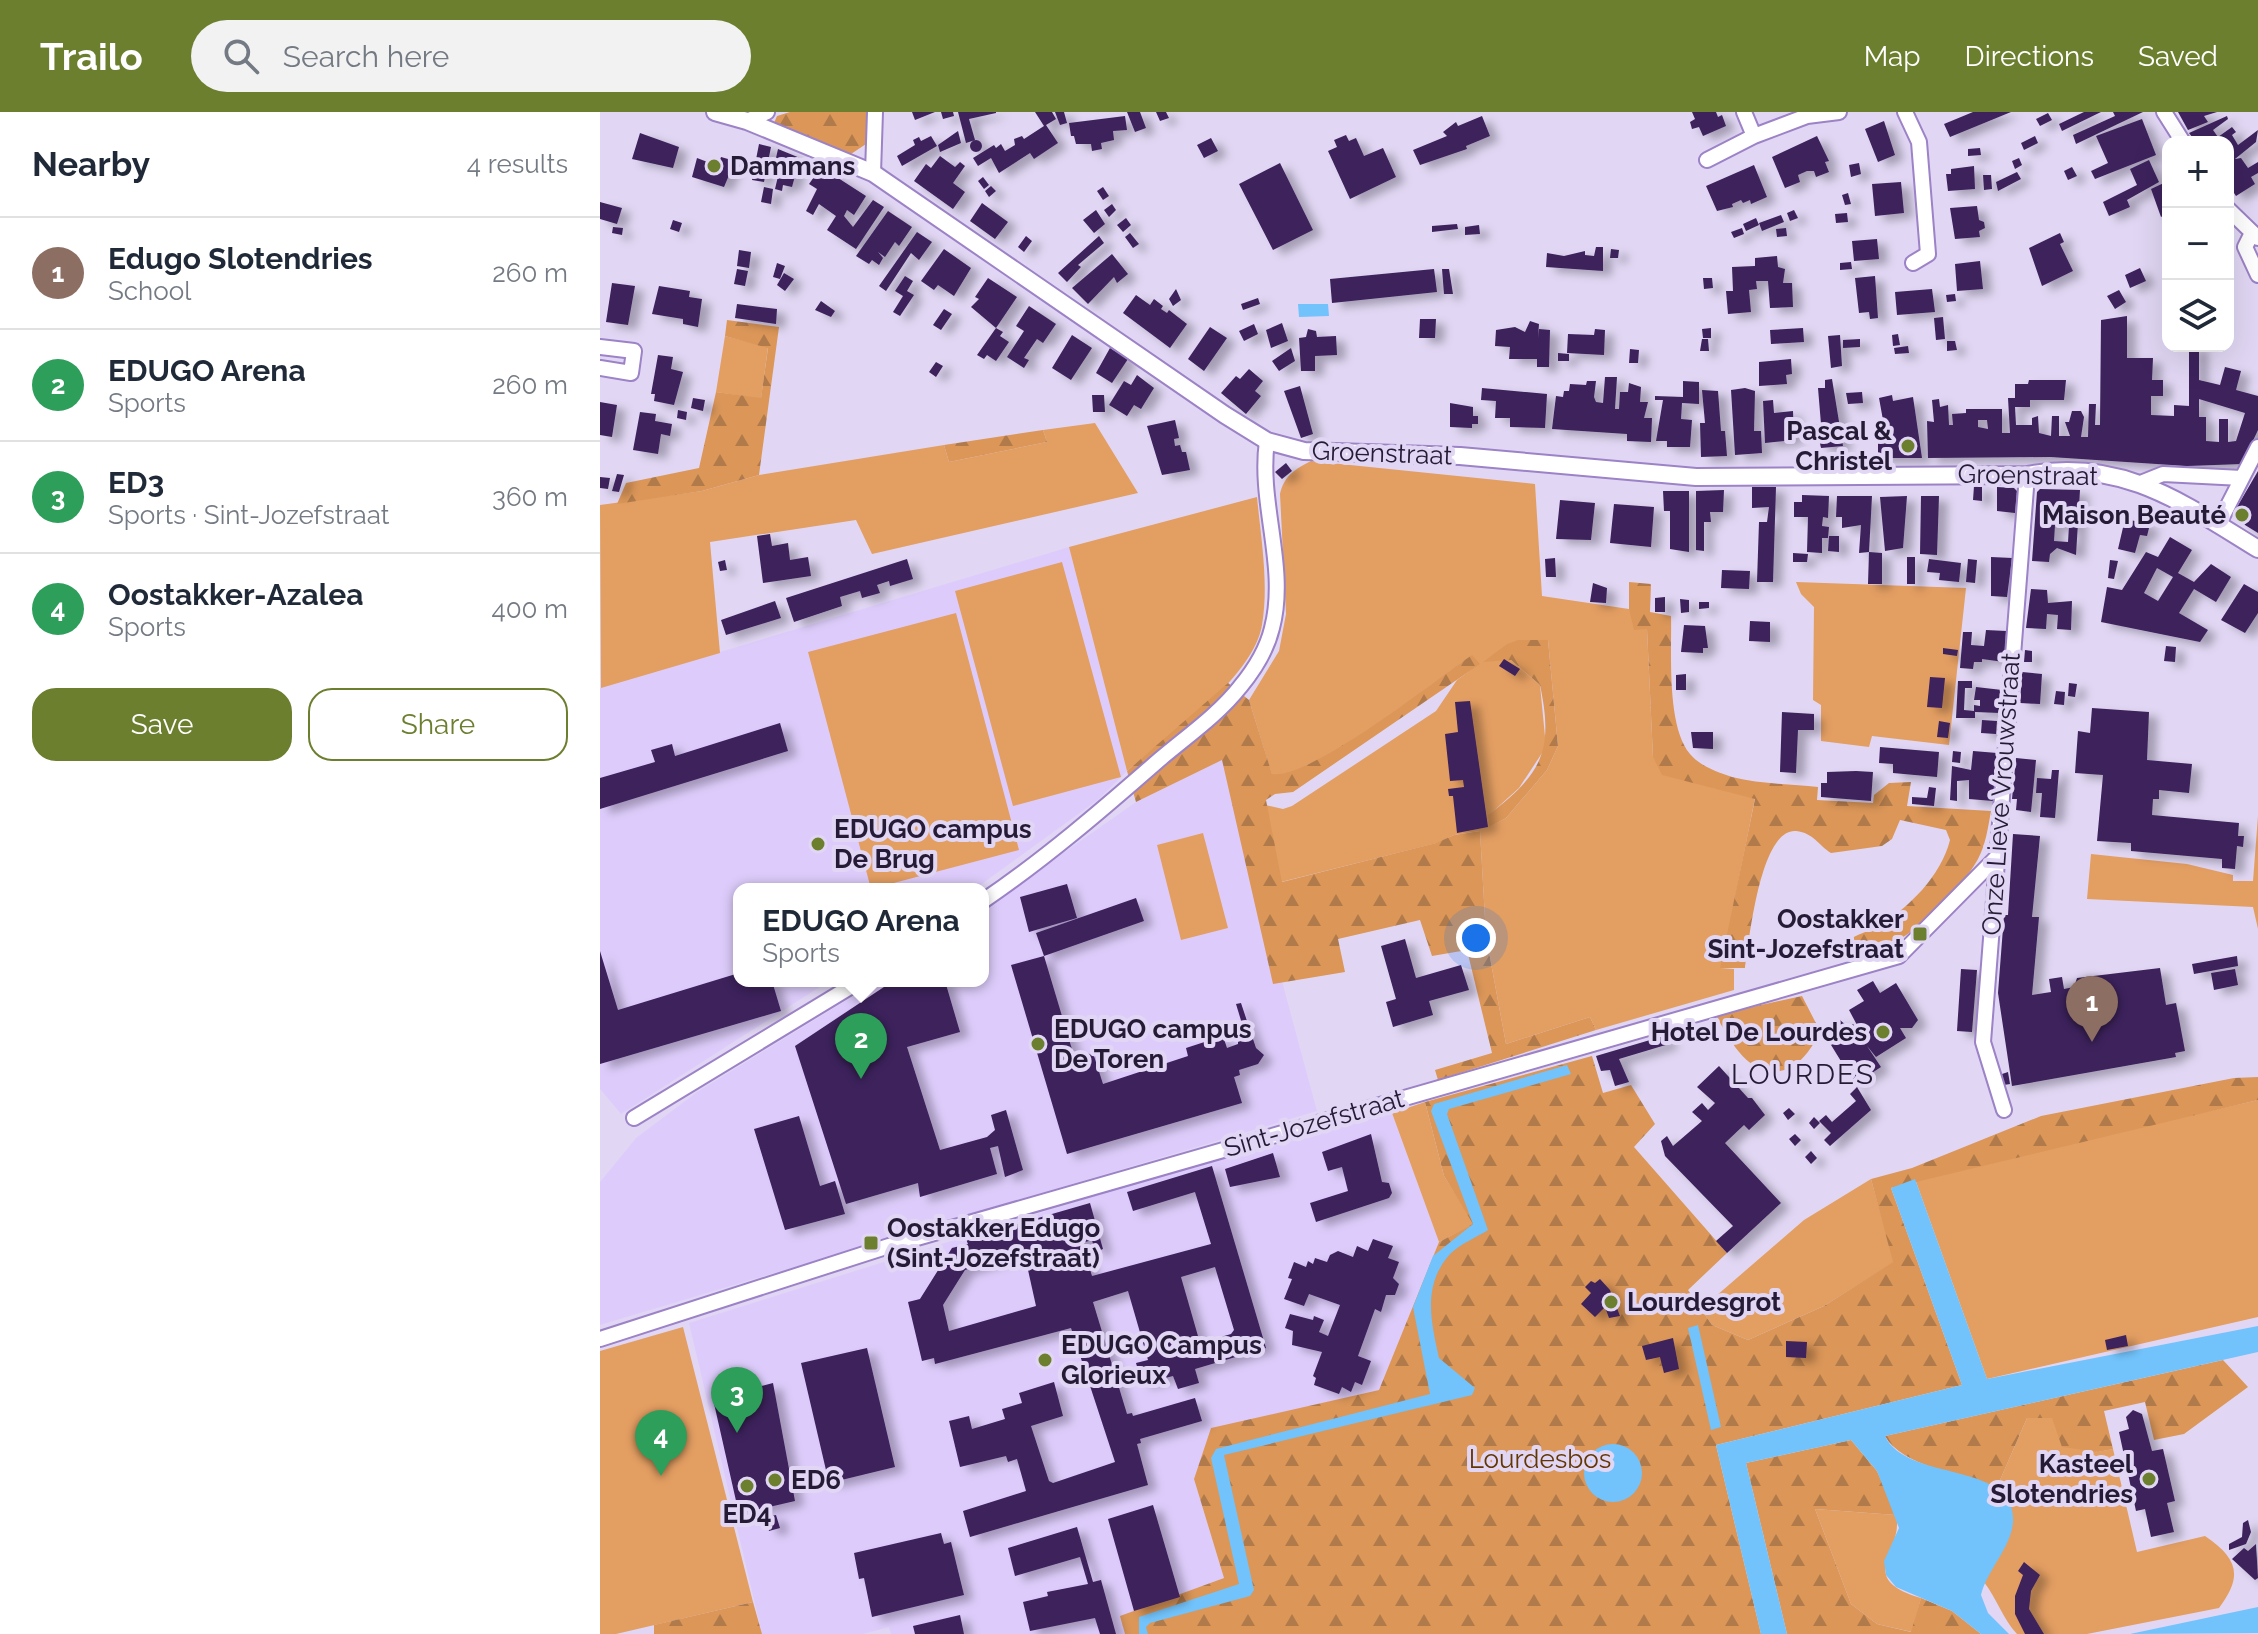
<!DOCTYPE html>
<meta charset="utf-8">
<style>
body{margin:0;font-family:Raleway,sans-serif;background:#f2f2f3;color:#1f2937}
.controls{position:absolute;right:24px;top:24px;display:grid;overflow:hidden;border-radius:16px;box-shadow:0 8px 32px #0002}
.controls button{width:72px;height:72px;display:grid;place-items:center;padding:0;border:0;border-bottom:2px solid #e0e1e3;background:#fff;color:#1f2937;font:40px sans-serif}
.you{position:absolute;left:876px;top:826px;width:28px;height:28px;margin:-20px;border:6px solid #fff;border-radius:50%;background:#1a73e8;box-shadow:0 0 0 12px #1a73e833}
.badge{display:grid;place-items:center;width:52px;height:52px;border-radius:50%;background:#6c7f2f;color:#fff;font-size:26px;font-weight:700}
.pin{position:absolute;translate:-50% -66px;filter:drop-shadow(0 2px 4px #0008)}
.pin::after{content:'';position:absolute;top:42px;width:28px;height:24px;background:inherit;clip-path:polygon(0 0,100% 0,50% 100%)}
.popup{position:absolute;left:133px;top:771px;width:256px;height:104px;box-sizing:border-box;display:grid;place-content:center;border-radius:16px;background:#fff;filter:drop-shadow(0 2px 6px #0005);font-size:26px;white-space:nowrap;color:#747a83}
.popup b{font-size:30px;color:#1f2937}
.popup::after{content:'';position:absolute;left:50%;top:100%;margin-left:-16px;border:16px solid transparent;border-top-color:#fff}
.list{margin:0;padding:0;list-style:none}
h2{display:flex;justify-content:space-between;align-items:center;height:104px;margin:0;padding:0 32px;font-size:34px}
h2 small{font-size:26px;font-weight:400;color:#747a83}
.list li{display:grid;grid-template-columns:52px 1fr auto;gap:24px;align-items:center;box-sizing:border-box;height:112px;padding:0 32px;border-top:2px solid #e0e1e3}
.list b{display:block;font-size:30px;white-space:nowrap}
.list p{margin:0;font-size:26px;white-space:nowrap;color:#747a83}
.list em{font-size:26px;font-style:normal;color:#747a83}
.actions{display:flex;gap:16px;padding:24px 32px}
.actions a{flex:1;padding:18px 0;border:2px solid #6c7f2f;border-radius:24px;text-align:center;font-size:28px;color:#6c7f2f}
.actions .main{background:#6c7f2f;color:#fff}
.icon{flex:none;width:44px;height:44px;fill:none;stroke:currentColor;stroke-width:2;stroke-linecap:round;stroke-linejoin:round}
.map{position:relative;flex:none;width:1658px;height:1522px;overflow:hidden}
header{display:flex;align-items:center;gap:48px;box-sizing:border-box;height:112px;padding:0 40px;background:#6c7f2f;color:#fff}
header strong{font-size:38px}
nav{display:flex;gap:44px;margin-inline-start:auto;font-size:28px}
.search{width:560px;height:72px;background:#f2f2f3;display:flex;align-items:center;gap:20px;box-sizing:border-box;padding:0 28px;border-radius:44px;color:#747a83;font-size:30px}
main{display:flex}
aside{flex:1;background:#fff}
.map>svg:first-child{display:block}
.built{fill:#ddccfb}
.grass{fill:#e39e62;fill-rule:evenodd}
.forest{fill:url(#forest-firs)}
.water{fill:#72c3fc}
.building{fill:#3c225c;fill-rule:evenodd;filter:url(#shadow)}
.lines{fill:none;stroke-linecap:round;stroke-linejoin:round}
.minor-casing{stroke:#9c82c6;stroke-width:18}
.tertiary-casing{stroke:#9c82c6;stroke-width:20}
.minor{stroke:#fff;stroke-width:14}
.tertiary{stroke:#fff;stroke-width:16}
.poi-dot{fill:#6c7f2f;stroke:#e1d7f4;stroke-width:3}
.labels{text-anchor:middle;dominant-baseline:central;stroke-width:8;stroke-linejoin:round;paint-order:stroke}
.poi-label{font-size:26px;font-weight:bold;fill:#261b36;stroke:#e1d7f4;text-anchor:start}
.street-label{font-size:26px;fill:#261b36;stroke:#e1d7f4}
.park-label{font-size:26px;fill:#633602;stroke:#e1d7f4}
.neighbourhood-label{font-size:28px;letter-spacing:2px;fill:#261b36;stroke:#e1d7f4}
</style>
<header>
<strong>Trailo</strong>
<div class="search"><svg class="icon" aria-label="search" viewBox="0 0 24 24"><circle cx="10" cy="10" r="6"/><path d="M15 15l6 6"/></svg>Search here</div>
<nav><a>Map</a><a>Directions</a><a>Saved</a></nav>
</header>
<main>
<aside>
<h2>Nearby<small>4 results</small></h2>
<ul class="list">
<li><span class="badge" style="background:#8d6e63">1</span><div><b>Edugo Slotendries</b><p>School</p></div><em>260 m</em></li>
<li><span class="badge" style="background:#2e9e5b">2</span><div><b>EDUGO Arena</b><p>Sports</p></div><em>260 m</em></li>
<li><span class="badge" style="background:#2e9e5b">3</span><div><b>ED3</b><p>Sports · Sint-Jozefstraat</p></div><em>360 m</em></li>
<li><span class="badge" style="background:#2e9e5b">4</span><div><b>Oostakker-Azalea</b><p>Sports</p></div><em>400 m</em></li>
</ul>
<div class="actions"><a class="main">Save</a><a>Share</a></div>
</aside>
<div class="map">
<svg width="1658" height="1522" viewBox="0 0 1658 1522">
<defs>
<pattern id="forest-firs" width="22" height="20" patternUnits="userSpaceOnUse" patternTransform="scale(2)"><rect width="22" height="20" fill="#db9658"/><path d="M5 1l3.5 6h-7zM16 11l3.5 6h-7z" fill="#b17a4a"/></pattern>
<filter id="shadow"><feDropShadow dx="9" dy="5" stdDeviation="4" flood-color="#0004"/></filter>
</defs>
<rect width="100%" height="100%" fill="#e1d7f4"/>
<path class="built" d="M469 435 527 659 499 687 375 777H139V869H229L21 1002 0 977V576Z
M622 647 717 999 0 1213V1070L36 1026 97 980 278 869H383V797L536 690Z
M792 1001 839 1130 779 1278 611 1317 594 1367 624 1466 521 1504 525 1522H291L289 1515 263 1522H162L89 1211 523 1075Z"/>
<path class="grass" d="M125 224 168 235 161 287 116 280Z
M495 311 538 381 272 442 256 408 110 430 120 541 1 576 0 393 102 379 159 363 344 333 349 350 447 330 443 318Z
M711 349 935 372 942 484 1029 497 1047 517 1053 645 1155 686 1121 856 1134 857V878L996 918 990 905 906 932 886 824 880 719 854 723 837 731 681 770 665 693 683 697 692 694 836 599 857 568 879 552 871 544C834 570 711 668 672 663L649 588 679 539 686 502 680 382C684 364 695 357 711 349ZM948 528 958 634 947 658 906 706 890 714 889 703 919 676 946 635 940 573 911 548Z
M657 385C661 427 669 471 662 513 653 567 567 624 527 659L469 435Z
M462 450 521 665 413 694 355 479Z
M1196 470 1366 476 1349 633 1272 624 1269 635 1221 629V593L1213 588 1214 495 1201 482Z
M356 501 419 738 271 777 208 540Z
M1658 704V817L1653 795 1487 787 1491 742 1587 752 1633 763V769H1653Z
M603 721 628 816 581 828 557 733Z
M1658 988V1205L1387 1267 1315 1067Z
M825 990 844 1064 874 1112 839 1130 792 1001Z
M1271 1067 1294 1150 1224 1194 1148 1228 1112 1213 1101 1197 1204 1108Z
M83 1215 153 1490 16 1522H0V1239Z
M1427 1306H1452L1497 1340 1513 1337 1537 1440 1605 1424C1637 1446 1644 1463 1619 1496L1487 1522H1417C1403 1507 1397 1487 1384 1470L1404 1435 1410 1389 1397 1375Z
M1215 1397 1296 1403C1305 1439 1253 1466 1321 1486L1312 1520 1277 1512 1251 1492Z"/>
<path class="forest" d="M190 0H266V32L251 42 178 16 174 11 177 4Z
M127 208 179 215 159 363 102 379 17 392 26 371 99 356 116 280 161 286 168 236 125 224Z
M443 318 447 330 349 350 344 333Z
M1029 470 1051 472 1050 500 1071 504C1072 539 1066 614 1090 642 1100 654 1117 660 1132 665 1159 672 1190 672 1218 675L1217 688 1273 691 1274 683 1289 671 1311 670 1307 694 1391 699C1388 715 1386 732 1378 747 1357 784 1296 845 1252 844L1248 829C1257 822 1267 820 1277 815 1309 796 1341 764 1350 728L1346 718 1300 708 1292 727 1282 734 1231 741C1218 733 1214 721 1196 719 1160 716 1149 830 1145 856H1120L1155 687 1062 663 1053 645 1047 517 1034 518 1029 497Z
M918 528H948L958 634 947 658 906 706 889 715 888 703C942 662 954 639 940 573L911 548 883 550 907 532Z
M872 543 880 552 693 680 675 682 666 688 682 770 836 731 854 723 880 719 886 824 906 932 990 905 996 918 838 968 835 958 892 941 867 838 832 844 820 808 738 827 745 860 673 872 622 648 536 690 527 659 628 571 649 588 672 662C710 668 834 569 872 543Z
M1202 884 1221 921C1213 932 1204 949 1191 955 1154 975 1129 928 1116 903Z
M992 944 1003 981 1031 973 1055 1012 1034 1035 1127 1141 1088 1178 1112 1213 1148 1228 1224 1194 1293 1150 1271 1067 1312 1056 1441 1004 1634 966 1658 965V988L1291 1076 1362 1273 1116 1333 1161 1522H525L520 1504 624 1466 594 1367 611 1316 779 1278 839 1130 873 1112 844 1064 825 990Z
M1623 1248 1648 1275 1584 1322 1554 1328 1545 1290 1504 1299 1513 1337 1498 1340 1462 1335 1452 1306H1427L1397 1375C1364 1363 1301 1354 1285 1324Z
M1251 1328 1277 1359 1296 1403 1215 1397 1251 1492 1277 1512 1311 1520 1321 1486 1352 1499 1381 1522H1187L1146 1351Z
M153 1490 162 1522H54V1513Z"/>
<path class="water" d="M698 192H728L729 204 699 205Z
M967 953 971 962 849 997 847 1002 888 1118C877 1125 860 1132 850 1142 822 1173 831 1210 839 1246L875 1276 872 1283 624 1343 654 1478 650 1484 550 1511 546 1515 548 1522H539V1505L639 1472 611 1346 616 1337 830 1282 813 1195 833 1144 873 1112 831 999 834 992Z
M1315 1067 1387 1267 1658 1214V1240L1285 1324C1307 1371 1417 1348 1413 1410 1411 1436 1387 1458 1381 1483L1388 1501 1409 1522H1381L1352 1499 1296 1475 1286 1463 1284 1449 1299 1416 1277 1359 1251 1328 1146 1351 1187 1522H1161L1116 1333 1362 1273 1291 1076Z
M1098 1213 1121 1315 1111 1318 1088 1216Z
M984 1361a29 29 0 1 1 58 0a29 29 0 1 1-58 0Z
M1658 1495V1521L1530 1522Z"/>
<path class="building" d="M312 0H335L315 8Z
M341 0H353L354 4 343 7Z
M358 0H396V1L369 7 375 28 366 31Z
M435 0H452L456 7 446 13 458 31 434 47 430 41 399 61 391 46 378 54 373 46 394 33 396 36 401 32 405 39 415 33 414 27 422 24 424 27 444 14Z
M455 0H464L467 11 460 13Z
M527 0H540L546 16 535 20Z
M556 0H566L569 6 560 9Z
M1092 0H1116L1118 5 1122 3 1126 14 1103 24 1099 15 1092 17 1090 10 1095 7Z
M1373 0H1411L1350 25 1344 12Z
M1484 0H1501L1462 19 1459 12Z
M1513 0H1543L1476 32 1473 23 1515 4Z
M1578 0H1617L1604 4 1608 10 1588 18Z
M1448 1 1452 8 1440 14 1436 7Z
M525 4 527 18 513 19 514 28 501 31 502 37 492 39 491 32H476L474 24H471L469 11Z
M882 4 890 24 866 34 867 37 820 53 813 38 847 24 843 20 856 10 858 14Z
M1627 4 1628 7 1613 18 1618 25 1632 15 1636 20 1632 23 1638 33 1658 18 1656 30 1635 47 1641 46 1648 56 1658 50V61L1651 65 1655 72 1636 84 1628 72V30H1596L1589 21Z
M1542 7 1556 43 1495 67 1491 59 1508 51 1496 24Z
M1284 9 1295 43 1278 50 1265 17Z
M358 19 361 31 340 40 338 33Z
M40 21 79 35 73 56 32 47Z
M746 23 749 29 756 26 764 44 783 36 796 65 750 87 728 39 737 35 734 28Z
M331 24 337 34 302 54 297 44 315 33 313 28 319 25 321 29Z
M1217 24 1229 49 1225 50 1229 60 1216 65 1214 59H1207L1198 63 1200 70 1185 76 1172 45Z
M1435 24 1438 31 1424 38 1421 31Z
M611 26 618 39 604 46 597 33Z
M370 34a6 6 0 1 1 12 0a6 6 0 1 1-12 0Z
M159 32 171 35 164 70 152 68Z
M1380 36 1381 43 1368 44V37Z
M178 37 200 46 192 75 183 73 182 79 175 77 179 60 173 59Z
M340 44 355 55 360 50 365 54 353 71 365 80 353 97 314 69 326 52 331 56Z
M121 45 135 49 124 75 92 65 97 46 118 54Z
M1419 46 1422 53 1415 57 1412 49Z
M1549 48 1559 70 1527 88 1530 95 1509 104 1503 90 1537 73 1530 57Z
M680 51 713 118 673 138 639 72Z
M1259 51 1261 62 1251 65 1249 53Z
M1154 53 1167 85 1151 92 1150 88 1143 91 1141 88 1132 92 1133 95 1117 99 1106 74Z
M1374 54 1375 77 1348 79 1346 62H1351V57Z
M221 55 266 84 254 103 247 98 244 104 253 115 273 88 284 95 256 137 227 118 236 104 219 92 213 103 206 99 217 77 209 72Z
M1472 55 1477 64 1468 68 1464 59Z
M1417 60 1421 67 1398 79 1396 70Z
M1383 63H1391L1392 77 1384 78Z
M383 65 389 73 384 77 378 69Z
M1568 69V101L1561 105 1551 77Z
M1301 70 1304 101 1275 104 1272 72Z
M391 74 396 79 389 85 385 79Z
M164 75 173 77 171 92 161 90Z
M503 75 509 84 503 88 497 79Z
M1248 81 1251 92 1245 93 1242 83Z
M0 90 22 96 17 112 0 107Z
M382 91 408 110 395 127 370 109Z
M512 92 516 98 509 105 504 98Z
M1377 94 1379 108 1384 110 1385 116 1379 119 1380 125 1355 127 1350 96Z
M496 98 505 112 494 121 483 108Z
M1194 98 1198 106 1190 109 1187 101Z
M288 99 312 115 299 134 295 130 285 145 278 140 283 146 279 153 272 148 269 152 256 144Z
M1247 101 1248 110 1236 111 1235 102Z
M1181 103 1184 110 1162 119 1159 111Z
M526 106 531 113 523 120 517 113Z
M1156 106 1159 113 1146 119 1143 112Z
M73 108 82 111 79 120 70 117Z
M857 112 858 117 832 120V114Z
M879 113 880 122 865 123V115Z
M13 115 23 116 22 123 12 121Z
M1142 116 1144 122 1134 126 1131 120Z
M1186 116 1187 124 1177 125 1176 117Z
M317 120 332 130 319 148 311 141 286 179 279 174Z
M530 121 539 132 533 136 525 125Z
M1460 121 1464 130 1460 132 1473 159 1442 174 1429 136Z
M426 124 432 129 424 140 418 135Z
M499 124 504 131 478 153 481 155 467 170 458 161Z
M1277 127 1279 147 1254 149 1252 129Z
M996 135H1003V159L946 155 947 141 964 144 985 139V143L994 144Z
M344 137 371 156 354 184 338 173 334 178 321 169Z
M1011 137 1019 138 1018 146H1010Z
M139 138 151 140 149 156 137 154Z
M512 142 528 162 517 171 514 165 488 192 472 176Z
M1177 144 1178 155 1185 157 1183 171H1192L1193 195 1170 196 1168 169H1156L1157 177 1149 178 1151 200 1128 202 1126 179H1133L1132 155 1155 154V146Z
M1380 149 1383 177 1357 179 1355 152Z
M1251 150 1252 157 1240 158V151Z
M177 151 185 154 180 167 173 165Z
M1540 156 1546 169 1530 176 1525 163Z
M137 157 148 159 145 174 134 172Z
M834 157 837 180 732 191 730 167Z
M842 157H849L853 182H844Z
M184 161 194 167 185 179 177 173Z
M305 164 313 169 307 179 314 183 300 204 293 200 303 184 295 179Z
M1275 164 1278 206 1270 207 1269 200 1259 201 1255 166Z
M388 166 417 185 396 216 371 195 379 187 375 185Z
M1103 166H1112L1113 176 1104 177Z
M12 171 35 174 28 213 6 210Z
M59 174 90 179 89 185 102 187 98 215 83 212V207L52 202Z
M576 177 581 188 573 194 569 187Z
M1332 177 1335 200 1297 203 1295 180Z
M1519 178 1526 190 1515 197 1507 184Z
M1355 182 1356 189 1347 190 1346 183Z
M536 183 550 193 554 187 563 194 561 197 567 201 569 198 587 212 570 236 523 201Z
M658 186 660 192 643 198 641 192Z
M221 189 235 199 231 205 215 198Z
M137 192 177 197 176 212 135 206Z
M429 194 456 212 443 231 437 227 424 246 429 248 424 256 407 245 424 219 416 214Z
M344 197 352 202 341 218 333 213Z
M1527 204V246H1553L1552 268H1563V284H1551V303L1574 304V293L1589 294V234H1599V268L1620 273 1625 255 1641 259 1636 278 1658 284V318L1642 352 1587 354 1451 345 1328 346 1327 309 1334 310 1332 288 1339 287 1340 295 1348 293 1349 313H1353L1352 302 1366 301V297H1402V321H1410L1408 286H1415V272H1428L1429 268H1466L1464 288H1430V295H1415L1416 313H1432V306L1438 304 1439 321 1451 324 1452 304H1459V324H1470L1465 310H1469L1472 299H1481L1484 305 1481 325H1488L1489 292H1496L1495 313H1500L1501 208ZM1599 287 1645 301 1636 329 1628 330V307H1619V330L1606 329V305H1599ZM1378 308H1387L1388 317 1378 315Z
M1343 205 1345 227 1336 228 1334 206Z
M820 207H836L835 226H819Z
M930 209 939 212 938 226 939 217 950 218 949 255H937V247H909L910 235 895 234 896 218 915 215 925 220Z
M682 211 688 229 671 236 666 218Z
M654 212 658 222 644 229 639 219Z
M610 215 627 226 604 259 588 247Z
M396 216 403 220 400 224 409 230 396 249 387 243 384 247 377 243Z
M1111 216V226H1103L1102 217Z
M1203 216 1204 230 1171 232 1170 218Z
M708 217 716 219 717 225 736 224 737 243 715 244V259H701L699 226 706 225Z
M995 217 1005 218 1004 243 967 241 968 222 994 223Z
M1298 222 1300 233 1293 234 1292 223Z
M472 223 492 236 471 268 452 256Z
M1240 223 1242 254 1231 256 1228 224Z
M1102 227H1108L1109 239H1100Z
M1260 227V235L1243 236V228Z
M1347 229H1355L1357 238 1347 239Z
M1308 234 1309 241 1295 242 1294 236Z
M510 236 528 247 512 271 496 261Z
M691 236 695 249 679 259 672 249Z
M1030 237 1039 238 1038 251H1029Z
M958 241 969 242V249H958Z
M58 243 73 245 71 257 83 260 74 293 54 289 55 282H51Z
M1191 247 1192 262 1186 263 1187 272 1159 274V250Z
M336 250 343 254 336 265 329 260Z
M649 257 663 269 655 279 661 284 646 302 621 281 636 264 640 267Z
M537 263 554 276 541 297 534 293 527 304 509 293 524 269 531 273Z
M1005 265H1017L1015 297H1019L1020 280H1028L1029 271 1041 275 1040 290H1048L1044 306H1052L1051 330 1027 329V322L952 317 956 284 963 285 964 279H969L970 272 986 273 987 269H996L994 285 996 290 1003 291Z
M1232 267 1243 334 1221 336 1216 313 1221 312 1218 276H1225V268Z
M1083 269 1099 270V292L1082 291 1081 307 1092 308 1090 335H1067V329H1056L1063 288H1055V284L1083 285Z
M700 274 713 322 701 326 684 279Z
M882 276 947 282 945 316 910 315V306H895L896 289 881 288Z
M1145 276 1155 279 1154 319H1161L1162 341 1135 343 1131 278Z
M1102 278 1118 279 1121 319H1125L1127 344 1101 345 1100 311H1105Z
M1262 280 1263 291 1248 292 1246 281Z
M492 283H504L505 300H493Z
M1292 283 1293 289 1313 285 1322 346H1278V326H1282L1285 319 1279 286Z
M93 286 105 288 103 299 91 296Z
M1173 288 1174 301 1193 299 1194 328 1165 331 1163 289Z
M0 290 17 293 12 325 0 323Z
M850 291 873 295V304H878V312H872V316L850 315Z
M78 298 87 300 86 308 77 306Z
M40 300 56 302 55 309 72 312 70 324 61 322 58 342 33 338Z
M575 308 579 326 574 327 575 334 580 333 582 340H586L590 358 562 363 547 314Z
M686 351 692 359 682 367 675 360Z
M1658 359V421L1645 413 1637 395Z
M17 362 24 363 19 380 12 379Z
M0 365 10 366 8 377 0 376Z
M1374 374H1382V389L1373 388Z
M1152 375H1176L1173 470H1157L1159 410H1167L1169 395 1152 396Z
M1397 375 1414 376 1417 379 1415 401 1397 399Z
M1440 377 1480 378 1476 443 1457 436 1450 442 1449 450 1432 449 1437 380ZM1455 413 1469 414 1468 430 1454 429Z
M1124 378 1123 400H1110L1111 410H1104V439L1096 438V379Z
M1063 379H1089V440L1070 437V399H1064Z
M1202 383 1229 384 1228 406 1223 405 1222 414 1229 415 1228 426H1222V441L1207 440 1208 405H1194V390H1202Z
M1237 384H1272L1269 440 1282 441V472H1268L1269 440 1259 441 1261 413 1242 416V405H1236Z
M1307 384 1303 436 1285 439 1280 385Z
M1321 384H1339L1337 443 1320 442Z
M960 388 995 391 991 428 956 427Z
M1014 392 1054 395 1051 435 1010 431Z
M1525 407 1550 412 1547 424 1540 423 1535 441 1518 437Z
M170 422 172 434 188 431 190 448 208 445 211 464 163 471 157 424Z
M1229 424H1239V440L1228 439Z
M1570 425 1592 438 1578 461 1594 470 1611 452 1631 465 1616 490 1594 477 1579 501 1608 518 1600 530 1501 510 1507 475 1522 478 1546 440 1558 445ZM1557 456 1573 465 1558 489 1544 481Z
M1193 441 1208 442 1207 450H1193Z
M1307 445H1315V472H1307Z
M1391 445 1412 446 1407 485 1391 484Z
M955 446 956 465H946L945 447Z
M307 447 313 467 290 474 289 469 277 473 280 481 262 486 260 479 240 485 242 494 194 510 186 486Z
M1329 447 1361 451 1359 470 1339 468 1340 461 1327 460Z
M1368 447 1377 448 1375 471 1366 470Z
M125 448 127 458 120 459 118 450Z
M1510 448 1518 449 1514 467 1508 466Z
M1122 458 1150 459 1149 477 1121 476Z
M993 471 1007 476 1006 491 990 490Z
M1644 472 1658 480V501L1645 521 1621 508Z
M1431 477 1447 478 1448 491 1472 489 1471 518 1457 517 1458 503 1447 502 1446 517 1426 516Z
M1065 485V500H1055V486Z
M1080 487 1089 488V500L1081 501Z
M175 489 181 506 126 523 121 508Z
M1099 490H1109V496L1099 497Z
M1150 509 1170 510V530L1149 529Z
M1084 513 1105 514 1108 536H1103V541L1081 540Z
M1386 518 1406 519 1404 550 1382 547V550H1374L1373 557 1360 556 1363 520H1372L1371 533 1384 534Z
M1566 534 1576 535 1575 550 1564 549Z
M1343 536 1358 538 1357 544 1343 542Z
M1425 538 1432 539V550H1424Z
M904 547 920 557 915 564 899 554Z
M1422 560 1442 562 1440 592 1420 591Z
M1086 562V578H1076V563Z
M1330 565 1345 566 1342 596 1327 595Z
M1358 569H1372V576H1365L1364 598 1374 599V593L1380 594V588H1374L1376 575 1402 578 1400 601 1375 600V606H1356Z
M1469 571 1477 572 1475 585 1468 584Z
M1456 579 1465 580 1464 593 1454 592Z
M870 589 888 715 857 721 853 684H849L848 677 864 675 863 668 850 669 845 622 858 620 855 590Z
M1492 596 1549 600 1547 648 1592 652 1589 681 1559 678V687H1553L1552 703 1639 711 1638 724H1644L1643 735 1637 734 1635 757 1622 756V747L1531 739V731L1497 729 1503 663 1475 661 1478 619 1490 621Z
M1182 600 1214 602V618H1198L1196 661 1180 660Z
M1382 608 1397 609 1396 622 1381 621Z
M1339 609 1350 611 1348 626 1337 625Z
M180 611 188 639 0 697V666L55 650 51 638 72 632 75 644Z
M1091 620H1113V637L1093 636Z
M1280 635 1339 640 1337 665 1293 661V652L1279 651Z
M1353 639 1361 640 1360 651 1352 650Z
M1373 639 1397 641 1393 689 1369 687V668L1357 669V689L1350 688 1352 654 1371 658Z
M1416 646 1436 648 1431 700 1416 698 1417 687H1412Z
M1452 658H1459L1455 706 1440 705 1442 681H1436L1437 666 1451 667Z
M1256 659 1273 660 1271 689 1221 685V671H1227V660Z
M1329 675 1336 676 1334 694 1312 692V685L1327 686Z
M1413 722 1440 724 1432 805H1439L1432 883 1451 880 1449 867 1462 865 1464 877 1474 875 1477 866 1560 856 1566 893 1576 891 1585 939 1575 941 1576 945 1412 974 1398 881 1404 803H1408Z
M467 772 477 806 429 820 420 785Z
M536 786 544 809 444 844 436 821Z
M805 827 816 866 861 853 869 878 829 889 833 903 793 915 786 890 796 887 781 834Z
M0 839 18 898 139 861V869H172L181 899 0 952Z
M444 844 474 944 485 940 494 944 503 972 588 944 586 936 623 924 627 936 638 932V916L643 915 636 892 641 891 656 936 664 943 658 952 639 958 640 963 634 965 642 991 467 1042 411 853Z
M1637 844 1638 854 1594 862 1592 852Z
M1361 857 1377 858 1372 920 1357 919Z
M1635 857 1638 873 1614 878 1611 861Z
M293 869H345L360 920 307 935 340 1038 387 1025 395 1018 391 1003 406 998 423 1058 405 1065 398 1034 390 1036 397 1062 320 1085 318 1071 246 1092 195 934Z
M1273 869 1280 881 1296 871 1318 908 1312 916H1300L1306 926 1276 945 1267 934 1281 955 1255 972 1228 928 1232 926 1229 917 1231 911 1240 908 1248 915 1253 912 1265 928 1249 898 1264 889 1257 878Z
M1067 923 1069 932 1019 947 1029 970 1015 974 1010 958 1001 959 996 944Z
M1119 954 1148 986H1152L1165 1003 1149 1018 1144 1013 1125 1031 1181 1091 1127 1141 1116 1129 1133 1114 1065 1044 1061 1029 1067 1024 1073 1034 1102 1009 1092 1000 1102 991 1108 998 1115 991 1097 975Z
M1408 960 1410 972 1404 973 1402 962Z
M1257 975 1271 998 1230 1034 1224 1028 1231 1021 1219 1009 1226 1003 1232 1010 1256 989 1250 982Z
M1189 996 1195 1002 1188 1008 1183 1001Z
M199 1004 220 1074 235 1069 245 1102 185 1118 154 1017Z
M1214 1005 1220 1011 1214 1017 1209 1011Z
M771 1022 782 1070 789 1071 792 1081 789 1086 716 1110 710 1091 748 1079 742 1055 728 1059 722 1040Z
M1195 1022 1201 1028 1195 1034 1189 1027Z
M1211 1039 1217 1046 1211 1052 1205 1045Z
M673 1041 680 1065 630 1075 625 1057Z
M612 1054 666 1236 595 1257 599 1271 578 1277 573 1264 542 1272 536 1251 548 1248 528 1179 493 1190 527 1302 532 1301 533 1304 595 1286 602 1309 540 1327 541 1331 537 1332 548 1373 370 1425 363 1399 426 1379 417 1347 408 1350 406 1344 360 1355 349 1309 369 1304 372 1317 405 1307 402 1297 422 1291 419 1281 454 1270 463 1304 431 1314 449 1369 453 1371 515 1350 471 1216 335 1252 334 1246 322 1249 308 1190 320 1187 352 1136 368 1132 366 1127 490 1091 503 1137 495 1140 492 1128 482 1131 492 1164 611 1132 595 1080 533 1099 527 1080ZM424 1140 436 1194 349 1219 343 1193 365 1158ZM615 1155 634 1218 631 1222 600 1231 581 1165Z
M773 1127 793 1134 788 1146 799 1150 793 1166 799 1172 795 1183H786L781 1200 775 1197 758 1244 771 1249 762 1273 755 1270 751 1280 742 1275 739 1282 714 1273 716 1266 713 1264 722 1240 692 1233 693 1219 685 1216 690 1202 713 1208 714 1204 724 1208 719 1220 728 1224 740 1193 709 1182 704 1194 684 1187 692 1167 688 1166 694 1150 706 1155 708 1149 713 1152 715 1146 727 1150 730 1143 738 1139 753 1145 757 1134 768 1139Z
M1000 1167 1010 1178 1020 1204 1009 1206 1005 1195 995 1205 981 1192 991 1181 985 1175 991 1169 995 1171Z
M1526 1223 1528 1234 1507 1238 1505 1228Z
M1073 1226 1079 1257 1064 1261 1060 1245 1046 1248 1042 1234Z
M1186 1229 1207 1230 1206 1246 1186 1245Z
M267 1236 295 1355 229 1371 201 1251Z
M173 1271 195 1389 139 1402 113 1287Z
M1533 1298 1542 1302 1552 1339 1563 1337 1575 1389 1567 1391 1574 1420 1551 1425 1545 1397 1536 1399 1519 1320 1529 1317 1526 1305Z
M553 1393 580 1485 534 1499 508 1407Z
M176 1403 180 1416 169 1419 166 1405Z
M1648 1408 1651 1420 1646 1432 1629 1438V1432L1642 1425 1643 1411Z
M477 1415 493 1470 501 1468 516 1522H500L495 1506 430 1519 423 1490 448 1484 447 1480 488 1472 480 1445 415 1464 408 1436Z
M341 1421 344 1432 351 1430 364 1483 272 1505 264 1466 259 1467 254 1441Z
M1656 1432 1658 1466 1655 1468 1632 1447 1644 1436 1648 1439Z
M1424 1450 1440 1463 1431 1479 1429 1497 1444 1522H1425L1415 1502V1484L1423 1463 1418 1459Z
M360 1503 364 1522H315L313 1514Z"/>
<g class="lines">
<g class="minor-casing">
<path id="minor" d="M1144 0 1154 24
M1305 0 1319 30 1328 142 1313 151
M1564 0 1583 30
M147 9 167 0
M1107 48 1154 24 1207 4 1239 0
M273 61 275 0
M1628 97 1658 126
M1652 121 1645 135 1658 163
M0 235 34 239 31 261 0 256
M1543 370 1563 362 1642 366
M1618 413 1658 335
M383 789C445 747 503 697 559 648 586 625 618 603 640 575 654 558 667 537 672 516 688 455 658 391 667 329
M1404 998 1383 930 1427 363
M34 1006 260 869
M0 1227 289 1134 1299 844 1396 746"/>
</g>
<g class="tertiary-casing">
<path id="tertiary" d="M115 0 147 9 273 61 625 303 667 329 704 339 860 344 1096 365 1427 363C1521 345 1583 391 1658 437"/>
</g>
<use href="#minor" class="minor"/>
<use href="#tertiary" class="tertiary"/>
</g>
<g class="poi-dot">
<circle cx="114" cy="54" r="8"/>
<circle cx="1308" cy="334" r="8"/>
<circle cx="1642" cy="403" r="8"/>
<circle cx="218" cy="732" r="8"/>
<rect x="1312" y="814" width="16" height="16" rx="4"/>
<circle cx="1283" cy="920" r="8"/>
<circle cx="438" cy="932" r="8"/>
<rect x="263" y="1123" width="16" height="16" rx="4"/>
<circle cx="1011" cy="1190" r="8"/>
<circle cx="445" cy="1248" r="8"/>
<circle cx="1549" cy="1367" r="8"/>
<circle cx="175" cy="1368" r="8"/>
<circle cx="147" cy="1374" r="8"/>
</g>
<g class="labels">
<g class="poi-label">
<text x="130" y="54">Dammans</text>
<text x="1292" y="319" text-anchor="end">Pascal &amp;<tspan x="1292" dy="30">Christel</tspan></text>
<text x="1626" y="403" text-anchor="end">Maison Beauté</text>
<text x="234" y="717">EDUGO campus<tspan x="234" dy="30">De Brug</tspan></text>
<text x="1304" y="807" text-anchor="end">Oostakker<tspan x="1304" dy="30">Sint-Jozefstraat</tspan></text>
<text x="454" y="917">EDUGO campus<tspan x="454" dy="30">De Toren</tspan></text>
<text x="1267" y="920" text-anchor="end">Hotel De Lourdes</text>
<text x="287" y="1116">Oostakker Edugo<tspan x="287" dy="30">(Sint-Jozefstraat)</tspan></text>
<text x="1027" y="1190">Lourdesgrot</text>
<text x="461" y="1233">EDUGO Campus<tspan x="461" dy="30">Glorieux</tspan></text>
<text x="1533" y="1352" text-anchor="end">Kasteel<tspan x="1533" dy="30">Slotendries</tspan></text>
<text x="191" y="1368">ED6</text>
<text x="147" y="1402" text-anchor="middle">ED4</text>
</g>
<g class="street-label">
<text transform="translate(782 341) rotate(2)">Groenstraat</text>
<text transform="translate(1428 363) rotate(1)">Groenstraat</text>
<text transform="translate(1401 682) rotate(-86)">Onze Lieve Vrouwstraat</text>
<text transform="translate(714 1011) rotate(-16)">Sint-Jozefstraat</text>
</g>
<g class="park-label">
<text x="940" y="1347">Lourdesbos</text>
</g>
<g class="neighbourhood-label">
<text x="1203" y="962">LOURDES</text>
</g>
</g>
</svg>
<div class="controls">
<button>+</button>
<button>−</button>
<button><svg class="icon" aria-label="layers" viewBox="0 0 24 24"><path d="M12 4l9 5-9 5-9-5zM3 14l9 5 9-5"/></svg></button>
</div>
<div class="you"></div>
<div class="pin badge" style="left:1492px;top:930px;background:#8d6e63">1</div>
<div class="pin badge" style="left:261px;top:967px;background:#2e9e5b">2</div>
<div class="popup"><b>EDUGO Arena</b>Sports</div>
<div class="pin badge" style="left:137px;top:1321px;background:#2e9e5b">3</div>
<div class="pin badge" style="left:61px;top:1364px;background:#2e9e5b">4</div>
</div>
</main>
